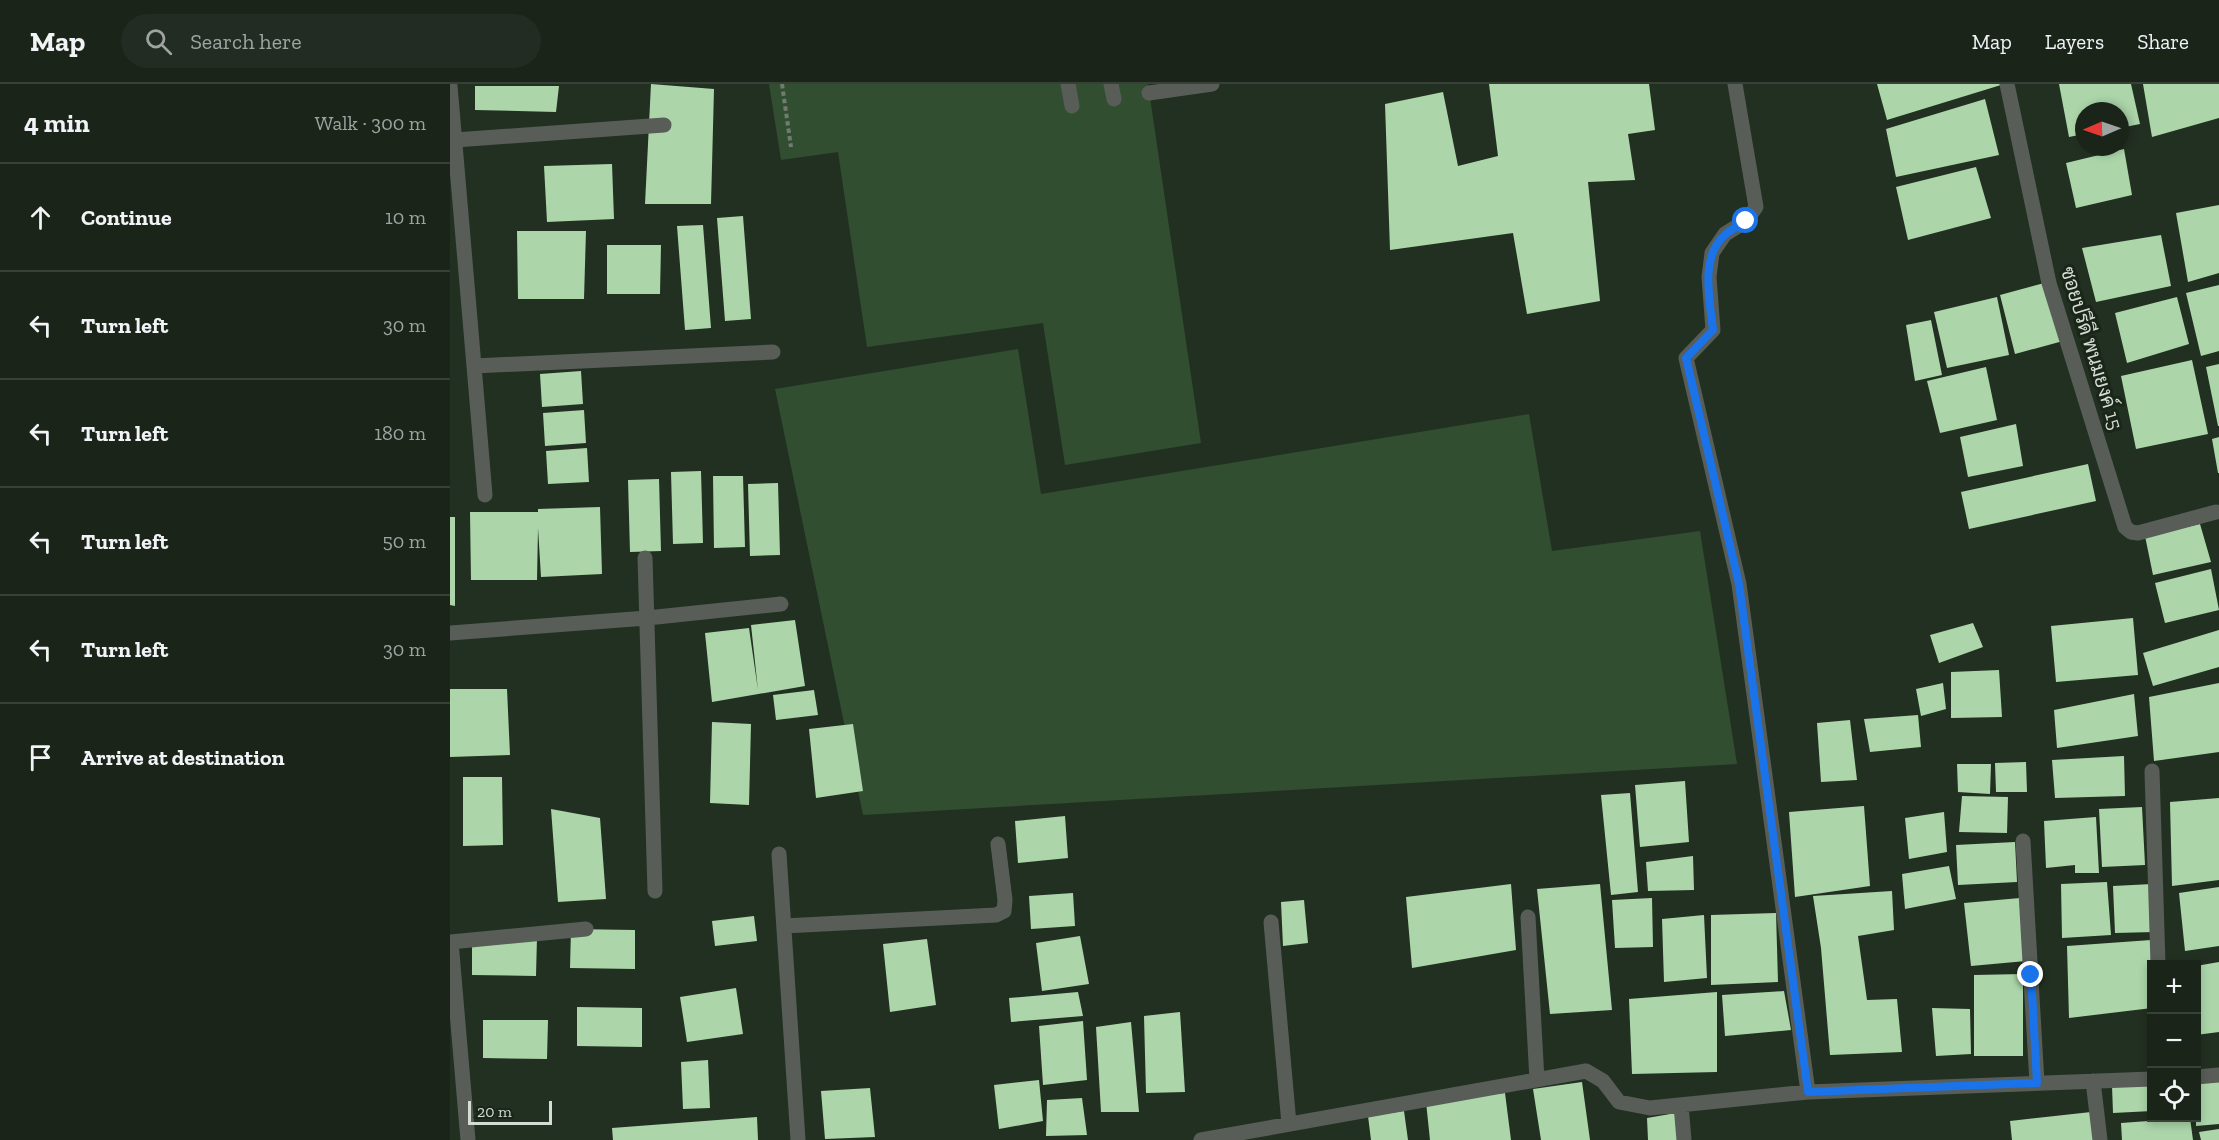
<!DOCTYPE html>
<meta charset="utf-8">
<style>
body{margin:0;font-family:"Zilla Slab",Sarabun,serif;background:#232c22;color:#f1f3f6}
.controls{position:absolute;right:18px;bottom:18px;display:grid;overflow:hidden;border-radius:0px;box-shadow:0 3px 9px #0003}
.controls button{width:54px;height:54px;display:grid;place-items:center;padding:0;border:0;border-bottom:2px solid #384138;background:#1a2419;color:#f1f3f6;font:30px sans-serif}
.compass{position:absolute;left:1625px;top:18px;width:54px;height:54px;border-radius:50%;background:#1a2419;box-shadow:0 3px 9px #0003;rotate:268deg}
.scale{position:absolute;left:18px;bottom:15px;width:84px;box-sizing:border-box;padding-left:6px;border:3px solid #d4dcd3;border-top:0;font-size:16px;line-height:21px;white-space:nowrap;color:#d4dcd3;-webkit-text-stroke:4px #192618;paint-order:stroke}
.stop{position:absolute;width:18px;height:18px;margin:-14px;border:4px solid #1a73e8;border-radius:50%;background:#fff}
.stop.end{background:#1a73e8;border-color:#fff;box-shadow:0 2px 6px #0008}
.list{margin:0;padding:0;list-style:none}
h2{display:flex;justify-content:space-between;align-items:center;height:78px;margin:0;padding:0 24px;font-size:26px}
h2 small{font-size:20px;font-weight:400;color:#9fa4a2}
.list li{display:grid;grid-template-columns:39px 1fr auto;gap:18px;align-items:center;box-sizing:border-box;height:108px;padding:0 24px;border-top:2px solid #384138}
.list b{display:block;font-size:22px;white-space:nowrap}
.list em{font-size:20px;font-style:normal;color:#9fa4a2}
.icon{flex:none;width:33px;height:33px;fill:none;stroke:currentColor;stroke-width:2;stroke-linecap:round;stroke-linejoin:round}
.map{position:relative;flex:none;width:1769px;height:1056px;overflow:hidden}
header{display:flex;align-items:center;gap:36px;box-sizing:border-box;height:84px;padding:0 30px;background:#1a2419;border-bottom:2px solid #384138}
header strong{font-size:28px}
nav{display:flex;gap:33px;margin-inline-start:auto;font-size:21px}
.search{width:420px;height:54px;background:#232c22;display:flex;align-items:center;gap:15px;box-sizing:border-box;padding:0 21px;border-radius:33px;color:#9fa4a2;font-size:22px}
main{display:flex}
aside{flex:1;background:#1a2419}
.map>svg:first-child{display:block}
.green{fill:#314e30}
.building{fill:#acd6aa}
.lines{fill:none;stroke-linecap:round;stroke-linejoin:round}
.path{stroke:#717c70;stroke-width:4;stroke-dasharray:4.5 3;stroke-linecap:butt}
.minor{stroke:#585e57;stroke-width:15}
.route{stroke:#1a73e8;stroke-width:8}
.labels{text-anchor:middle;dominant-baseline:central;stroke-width:6;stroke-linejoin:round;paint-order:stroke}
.street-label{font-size:20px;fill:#d4dcd3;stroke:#192618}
</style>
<header>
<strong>Map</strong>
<div class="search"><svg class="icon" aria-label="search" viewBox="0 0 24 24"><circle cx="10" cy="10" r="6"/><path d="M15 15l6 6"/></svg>Search here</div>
<nav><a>Map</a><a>Layers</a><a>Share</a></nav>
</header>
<main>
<aside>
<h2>4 min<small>Walk · 300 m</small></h2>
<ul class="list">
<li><svg class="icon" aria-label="ahead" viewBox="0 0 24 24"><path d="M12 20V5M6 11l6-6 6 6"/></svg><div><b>Continue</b></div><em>10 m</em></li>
<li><svg class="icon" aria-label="left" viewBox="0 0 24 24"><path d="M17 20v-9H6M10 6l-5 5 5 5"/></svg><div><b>Turn left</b></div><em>30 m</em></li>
<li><svg class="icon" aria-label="left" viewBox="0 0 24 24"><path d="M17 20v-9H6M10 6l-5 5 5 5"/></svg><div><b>Turn left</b></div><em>180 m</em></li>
<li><svg class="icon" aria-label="left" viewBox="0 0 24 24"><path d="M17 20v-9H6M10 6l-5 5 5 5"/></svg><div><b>Turn left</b></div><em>50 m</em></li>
<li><svg class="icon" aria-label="left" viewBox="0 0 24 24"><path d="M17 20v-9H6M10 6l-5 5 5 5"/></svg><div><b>Turn left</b></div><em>30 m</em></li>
<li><svg class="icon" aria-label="arrive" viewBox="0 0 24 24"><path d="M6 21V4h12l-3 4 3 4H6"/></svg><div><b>Arrive at destination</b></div></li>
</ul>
</aside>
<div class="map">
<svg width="1769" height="1056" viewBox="0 0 1769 1056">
<rect width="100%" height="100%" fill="#223021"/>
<path class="green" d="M319 0H698L751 359 615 381 593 239 417 263 388 68 331 76Z
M568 265 591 410 1079 330 1102 467 1250 447 1287 680 413 731 325 305Z"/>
<path class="building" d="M201 0 264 5 261 120H195Z
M1039 0H1199L1205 46 1178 50 1185 96 1138 98 1150 217 1077 230 1063 149 940 166 935 20 993 8 1008 82 1048 72Z
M1427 0H1551V1L1437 36Z
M1609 0H1681L1690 40 1670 44V27H1634V50L1619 53Z
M1693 0H1769V34L1702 53Z
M25 2H109L106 28 25 26Z
M1535 15 1549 71 1446 93 1436 45Z
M1674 65 1682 111 1626 124 1616 79Z
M162 80 164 135 97 138 94 82Z
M1526 83 1541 134 1458 156 1446 103Z
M1769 121V189L1738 198 1726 129Z
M293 132 301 235 275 237 267 134Z
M253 141 261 244 235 246 227 142Z
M67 147H136L134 215H68Z
M1711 151 1721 202 1646 218 1632 164Z
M157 161H211L210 210H157Z
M1598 198 1613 257 1565 270 1550 211Z
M1769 201V267L1751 272 1736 209Z
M1547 213 1559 271 1497 284 1484 228Z
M1727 213 1739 260 1677 279 1665 229Z
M1481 236 1492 291 1465 297 1456 241Z
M1742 276 1758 350 1686 365 1671 292Z
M1769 280V342H1768L1756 283Z
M1536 283 1547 336 1490 349 1477 297Z
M131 287 133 320 92 323 90 290Z
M134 326 136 359 95 362 93 329Z
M1566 340 1573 382 1518 393 1510 353Z
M1769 353V389H1768L1762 355Z
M137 364 139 398 98 400 96 367Z
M1638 380 1646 417 1519 445 1511 408Z
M251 387 253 459 223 460 221 388Z
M263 392H293L295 463 264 464Z
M209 395 211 467 180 468 178 396Z
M328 399 330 471 300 472 298 400Z
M150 423 152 490 91 493 88 444 87 496H21L20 428H88V425Z
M0 433H5V522L0 521Z
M1750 440 1761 478 1703 491 1695 452Z
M1761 485 1769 526 1715 539 1705 499Z
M1683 534 1688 591 1606 598 1601 542Z
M345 536 355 602 262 618 255 549 299 544 308 606 301 541Z
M1523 539 1533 563 1489 579 1480 551Z
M1769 546V583L1703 602 1693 569Z
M1549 586 1552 633 1501 634V588Z
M1493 599 1496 625 1471 632 1466 605Z
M1769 599V668L1704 677 1699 613Z
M0 605H57L60 671 0 673Z
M364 606 368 631 326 636 323 611Z
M1684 610 1688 652 1607 664 1604 626Z
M1468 631 1471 663 1420 668 1414 635Z
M1400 636 1407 696 1371 698 1367 639Z
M262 638 301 640 299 721 260 719Z
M403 640 413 707 366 714 359 645Z
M1674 672 1675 712 1605 714 1602 676Z
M1576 678 1577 708H1546L1545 679Z
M1507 680H1541L1540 710 1508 708Z
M13 693H52L53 761 13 762Z
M1235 697 1239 758 1190 763 1185 701Z
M1180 709 1188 808 1161 811 1151 711Z
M1512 712 1558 713 1557 749 1509 748Z
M1769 714V796L1722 802 1720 718Z
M1414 722 1420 802 1345 813 1339 728Z
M1692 723 1695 781 1652 783 1649 725Z
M101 725 150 734 156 815 108 818Z
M1494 728 1497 768 1459 775 1455 734Z
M615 732 618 774 568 779 565 737Z
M1646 733 1649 789H1625V781L1596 784 1594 737Z
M1565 758 1567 798 1508 801 1506 761Z
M1243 772 1244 806 1198 807 1196 778Z
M1499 782 1506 815 1455 825 1452 790Z
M1657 798 1661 851 1612 854 1611 800Z
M1061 800 1066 866 962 884 956 813Z
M1150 800 1162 926 1100 930 1087 805Z
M1702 800 1704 848 1665 849 1663 802Z
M1769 803V862L1735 867 1729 809Z
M1442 807 1444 846 1408 852 1417 916 1447 915 1452 968 1380 971 1371 864 1363 812Z
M623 809 625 842 581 845 579 812Z
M1202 814 1203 863 1165 864 1162 816Z
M1570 814 1576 877 1521 882 1514 819Z
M854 816 858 859 833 862 831 818Z
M1326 829 1328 898 1261 901V831Z
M1254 831 1257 894 1214 898 1212 835Z
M304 832 307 857 265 862 262 837Z
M121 845 185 846V885L120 884Z
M22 852 87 853 86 892 22 891Z
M630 852 639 900 592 907 586 859Z
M477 855 486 921 440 928 433 860Z
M1701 856 1702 924 1619 934 1617 862Z
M1769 878V948L1746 951V882Z
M1573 890V972H1524V891Z
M286 904 293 950 237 958 230 913Z
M1334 907 1341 946 1275 952 1272 911Z
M628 908 633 932 561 938 559 914Z
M1267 908V988L1182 990 1179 915Z
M127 923 192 924V963L127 962Z
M1482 924 1520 925 1521 970 1486 972Z
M730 928 735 1008 696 1009 694 932Z
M33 936H98L97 975 33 974Z
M633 937 637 996 593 1001 589 942Z
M681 938 689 1028H651L646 943Z
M258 976 260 1024 233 1025 231 978Z
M1769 994V1040L1746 1042V996Z
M589 996 593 1037 549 1045 544 1001Z
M1132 998 1140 1056H1091L1083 1005Z
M1702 1000V1027L1663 1029 1662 1002Z
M420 1004 425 1053 375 1055 371 1007Z
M1055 1009 1061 1056H980L976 1018Z
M632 1014 637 1051 596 1052 597 1016Z
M954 1027 958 1056H921L918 1032Z
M1641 1028 1645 1056H1562L1560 1037Z
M1226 1029 1228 1056H1198L1197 1034Z
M307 1033 308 1056H163L162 1044Z
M1740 1034 1743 1056H1672L1671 1039Z
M1769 1045V1056H1751L1749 1048Z"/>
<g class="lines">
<path class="path" d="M332 0 341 63"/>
<path class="minor" d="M618 0 622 22
M661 0 664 15
M1285 0 1306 123 1296 137 1275 150 1262 169 1259 193 1263 246 1236 274 1289 500 1358 1008
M1557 0 1599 199 1675 443 1681 448 1688 449 1766 428
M0 2 24 282
M699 9 762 0
M5 56 214 41
M35 411 24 282 323 268
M195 474 205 807
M0 549 197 534 331 520
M1702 687 1708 880
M1573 757 1587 999
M329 770 348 1056
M1078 833 1087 996
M821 838 839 1040
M334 842 546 831 554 827 555 816 548 760
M0 858 136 845
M1 858 18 1056
M1746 993 1769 991
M1643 997 1650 1056
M1231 1021 1234 1056
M751 1056 1136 987 1153 997 1169 1018 1200 1024 1358 1008 1702 995"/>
</g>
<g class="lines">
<path class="route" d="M1296 137C1290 141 1282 145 1276 150 1249 172 1260 216 1263 246L1236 274 1289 500 1358 1008 1587 999 1581 891"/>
</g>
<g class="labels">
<g class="street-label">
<text transform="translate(1642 264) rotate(73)">ซอยปรีดี พนมยงค์ 15</text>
</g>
</g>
</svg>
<div class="controls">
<button>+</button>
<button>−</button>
<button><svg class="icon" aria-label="locate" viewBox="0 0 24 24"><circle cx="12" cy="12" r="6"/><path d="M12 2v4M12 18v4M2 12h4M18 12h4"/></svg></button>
</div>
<svg class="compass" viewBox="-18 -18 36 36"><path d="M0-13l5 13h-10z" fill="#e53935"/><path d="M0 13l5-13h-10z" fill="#9fa4a2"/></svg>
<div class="scale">20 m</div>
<div class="stop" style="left:1296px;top:137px"></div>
<div class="stop end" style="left:1581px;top:891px"></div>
</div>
</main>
